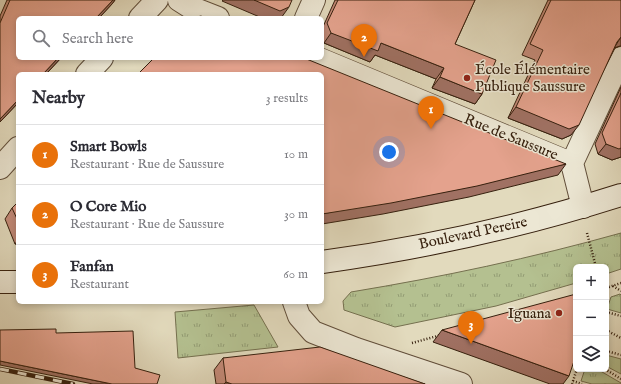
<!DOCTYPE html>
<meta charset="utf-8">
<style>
body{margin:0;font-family:"IM FELL English",serif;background:#f7f7f7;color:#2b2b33}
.controls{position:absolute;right:12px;bottom:12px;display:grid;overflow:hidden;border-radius:6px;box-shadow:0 2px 6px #0003}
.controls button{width:36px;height:36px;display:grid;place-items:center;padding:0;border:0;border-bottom:1px solid #e1e1e2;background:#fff;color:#2b2b33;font:20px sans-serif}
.you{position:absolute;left:389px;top:152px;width:14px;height:14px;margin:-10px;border:3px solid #fff;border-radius:50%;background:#1a73e8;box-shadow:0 0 0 6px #1a73e833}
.badge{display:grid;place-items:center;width:26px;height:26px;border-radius:50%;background:#8f2418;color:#fff;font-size:13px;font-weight:700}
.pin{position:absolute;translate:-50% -33px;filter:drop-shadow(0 1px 2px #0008)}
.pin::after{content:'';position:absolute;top:21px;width:14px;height:12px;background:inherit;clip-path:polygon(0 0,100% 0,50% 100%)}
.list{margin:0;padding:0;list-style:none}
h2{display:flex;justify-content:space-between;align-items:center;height:52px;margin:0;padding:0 16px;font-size:17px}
h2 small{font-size:13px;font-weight:400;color:#7c7c81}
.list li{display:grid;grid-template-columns:26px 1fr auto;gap:12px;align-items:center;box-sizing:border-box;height:60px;padding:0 16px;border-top:1px solid #e1e1e2}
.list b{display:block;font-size:15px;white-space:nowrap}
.list p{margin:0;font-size:13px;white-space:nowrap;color:#7c7c81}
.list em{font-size:13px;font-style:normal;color:#7c7c81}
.icon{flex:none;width:22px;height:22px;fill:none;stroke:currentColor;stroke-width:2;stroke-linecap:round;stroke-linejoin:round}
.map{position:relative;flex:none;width:621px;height:384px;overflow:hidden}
.search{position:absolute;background:#fff;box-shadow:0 2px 6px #0003;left:16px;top:16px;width:308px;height:44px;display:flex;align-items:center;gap:10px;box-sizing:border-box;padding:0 14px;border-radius:6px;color:#7c7c81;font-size:15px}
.panel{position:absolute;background:#fff;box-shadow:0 2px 6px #0003;left:16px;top:72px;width:308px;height:232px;border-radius:6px}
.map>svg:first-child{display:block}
.grass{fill:url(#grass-tufts);stroke:#75704f}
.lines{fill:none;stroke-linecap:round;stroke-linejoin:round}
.pedestrian-casing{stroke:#614e3a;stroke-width:22}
.minor-casing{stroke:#614e3a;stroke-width:24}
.secondary-casing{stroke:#36200e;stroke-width:24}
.path{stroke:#36200e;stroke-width:2.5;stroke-dasharray:1 2;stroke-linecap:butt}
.pedestrian{stroke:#ece7d4;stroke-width:21}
.minor{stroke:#ece7d4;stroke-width:22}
.secondary{stroke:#ece7d4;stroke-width:22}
.rail-casing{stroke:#36200e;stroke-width:4.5}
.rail{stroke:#ece7d4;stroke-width:3;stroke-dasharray:9;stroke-linecap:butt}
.wall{fill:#c48b79;stroke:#36200e}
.shaded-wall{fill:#a07163;stroke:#36200e}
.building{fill:#e4a28d;stroke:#36200e}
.poi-dot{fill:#8f2418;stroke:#ece7d4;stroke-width:1.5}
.labels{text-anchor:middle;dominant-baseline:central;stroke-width:3;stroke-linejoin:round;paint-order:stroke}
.poi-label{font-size:15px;fill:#36200e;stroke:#ece7d4;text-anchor:start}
.street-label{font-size:15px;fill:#36200e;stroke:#ece7d4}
</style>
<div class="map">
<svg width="621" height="384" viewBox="0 0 621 384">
<defs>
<pattern id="grass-tufts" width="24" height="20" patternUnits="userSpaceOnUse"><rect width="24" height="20" fill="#b4c090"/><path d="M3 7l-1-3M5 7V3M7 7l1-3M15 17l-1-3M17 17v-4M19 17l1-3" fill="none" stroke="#939c74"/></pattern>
</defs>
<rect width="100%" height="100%" fill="#e2dabd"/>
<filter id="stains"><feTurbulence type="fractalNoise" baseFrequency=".005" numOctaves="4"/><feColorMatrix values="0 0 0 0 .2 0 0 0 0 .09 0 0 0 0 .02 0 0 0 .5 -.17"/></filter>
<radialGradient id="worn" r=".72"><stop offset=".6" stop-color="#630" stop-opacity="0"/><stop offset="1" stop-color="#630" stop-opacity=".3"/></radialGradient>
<path class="grass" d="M621 233V269L606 274V267H576V283L496 306 395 327 344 310 343 301 351 292C442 277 532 258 621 233Z
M620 294 621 295V313L607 309 611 297Z
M254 305 278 347 178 358 175 312Z
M606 355 621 359V374L606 366Z
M585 369H597L621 383V384H592L581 381Z"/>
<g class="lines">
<g class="pedestrian-casing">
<path id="pedestrian" d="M319 58 572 163"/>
</g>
<g class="minor-casing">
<path id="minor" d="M179 0 190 7 218 18
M140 18 157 0
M306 18 314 0
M87 74 102 58
M0 168 18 148
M583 207 572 163 621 58
M294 302 299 316 313 332 356 349 461 384"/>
</g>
<g class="secondary-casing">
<path id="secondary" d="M322 262C423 248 524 226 621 195
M0 282H18"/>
</g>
<path class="path" d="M587 233 596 267
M613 286 621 291
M606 288 621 283
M606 312 621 316
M606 330 621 338
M412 343 441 335
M606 351 621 355
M605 369 621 379
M573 381 582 384
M572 384 577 369"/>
<use href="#pedestrian" class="pedestrian"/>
<use href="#minor" class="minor"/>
<use href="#secondary" class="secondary"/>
<g class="rail-casing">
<path id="rail" d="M0 369 73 384"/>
</g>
<use href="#rail" class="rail"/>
</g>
<path class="wall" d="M7 0H115L112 4 99 18H18L61 58 46 74H18V103L0 122V16Z
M335 0H475L455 44 482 94 475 104 432 88 436 79 375 55 370 62 324 43 322 39V29Z
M548 0H621L620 46 615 48 571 135 562 139 508 118 535 60 522 55Z
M621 87V157L612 160 598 154 595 144Z
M18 202V244H15L5 219 12 208Z
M223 358 425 384H216L214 370Z"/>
<path class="shaded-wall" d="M113 0H115L112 4 99 18H96Z
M223 0H254L289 7 281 18H262L222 1Z
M331 33 381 43 444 68 436 79 375 55 370 62 324 43Z
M621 37V46H620L614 48Z
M58 58H61L46 74H43Z
M440 77 482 94 475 104 432 88Z
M18 100V103L0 122V119Z
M516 107 579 125 571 135 562 139 508 118Z
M606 144 621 148V157L612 160 598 154Z
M566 164 558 175 469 197 383 214 322 224V214Z
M18 240V244H15Z
M442 330 569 376 563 384H550L433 342Z
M0 361 112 384H93L0 365Z
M226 382 232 384H224Z"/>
<path class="building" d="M10 0H113L96 18H18V58H58L43 74H18V100L0 119V23Z
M254 0H292L289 7 280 11Z
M338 0H475L455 44 496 60 482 94 440 77 444 68 381 43 378 51 331 33 327 23Z
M551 0H621V37L617 42 579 125 569 129 516 107 543 50 530 44Z
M201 16 205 18H193Z
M154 58H304L566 164 477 186 391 203 322 214V74H138Z
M621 93V148L619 149 606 144 602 133Z
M18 202V221L12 208Z
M576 294V355L569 376 442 330Z
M56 329V333L133 331 135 368 160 375 157 384H112L0 361V330Z
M320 347 425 384H232L226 382 223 358Z"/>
<g class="poi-dot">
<circle cx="467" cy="78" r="4"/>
<circle cx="559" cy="313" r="4"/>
</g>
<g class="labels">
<g class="poi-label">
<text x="475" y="69">École Élémentaire<tspan x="475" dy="17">Publique Saussure</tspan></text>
<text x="551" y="313" text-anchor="end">Iguana</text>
</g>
<g class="street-label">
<text transform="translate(511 137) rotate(22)">Rue de Saussure</text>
<text transform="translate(473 233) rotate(-12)">Boulevard Pereire</text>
</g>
</g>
<rect width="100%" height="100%" filter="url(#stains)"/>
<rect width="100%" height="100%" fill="url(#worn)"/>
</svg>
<div class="controls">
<button>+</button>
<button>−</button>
<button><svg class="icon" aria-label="layers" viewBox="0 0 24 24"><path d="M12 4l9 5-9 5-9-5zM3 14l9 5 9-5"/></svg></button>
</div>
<div class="you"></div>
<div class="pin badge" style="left:431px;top:129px;background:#e8710a">1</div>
<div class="pin badge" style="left:364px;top:57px;background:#e8710a">2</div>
<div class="pin badge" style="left:471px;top:344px;background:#e8710a">3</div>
<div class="search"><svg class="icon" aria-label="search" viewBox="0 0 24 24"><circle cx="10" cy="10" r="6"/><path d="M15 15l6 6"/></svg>Search here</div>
<section class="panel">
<h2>Nearby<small>3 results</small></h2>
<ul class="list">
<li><span class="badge" style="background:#e8710a">1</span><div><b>Smart Bowls</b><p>Restaurant · Rue de Saussure</p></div><em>10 m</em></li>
<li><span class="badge" style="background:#e8710a">2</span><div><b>O Core Mio</b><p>Restaurant · Rue de Saussure</p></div><em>30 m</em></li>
<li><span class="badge" style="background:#e8710a">3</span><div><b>Fanfan</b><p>Restaurant</p></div><em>60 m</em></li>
</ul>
</section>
</div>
